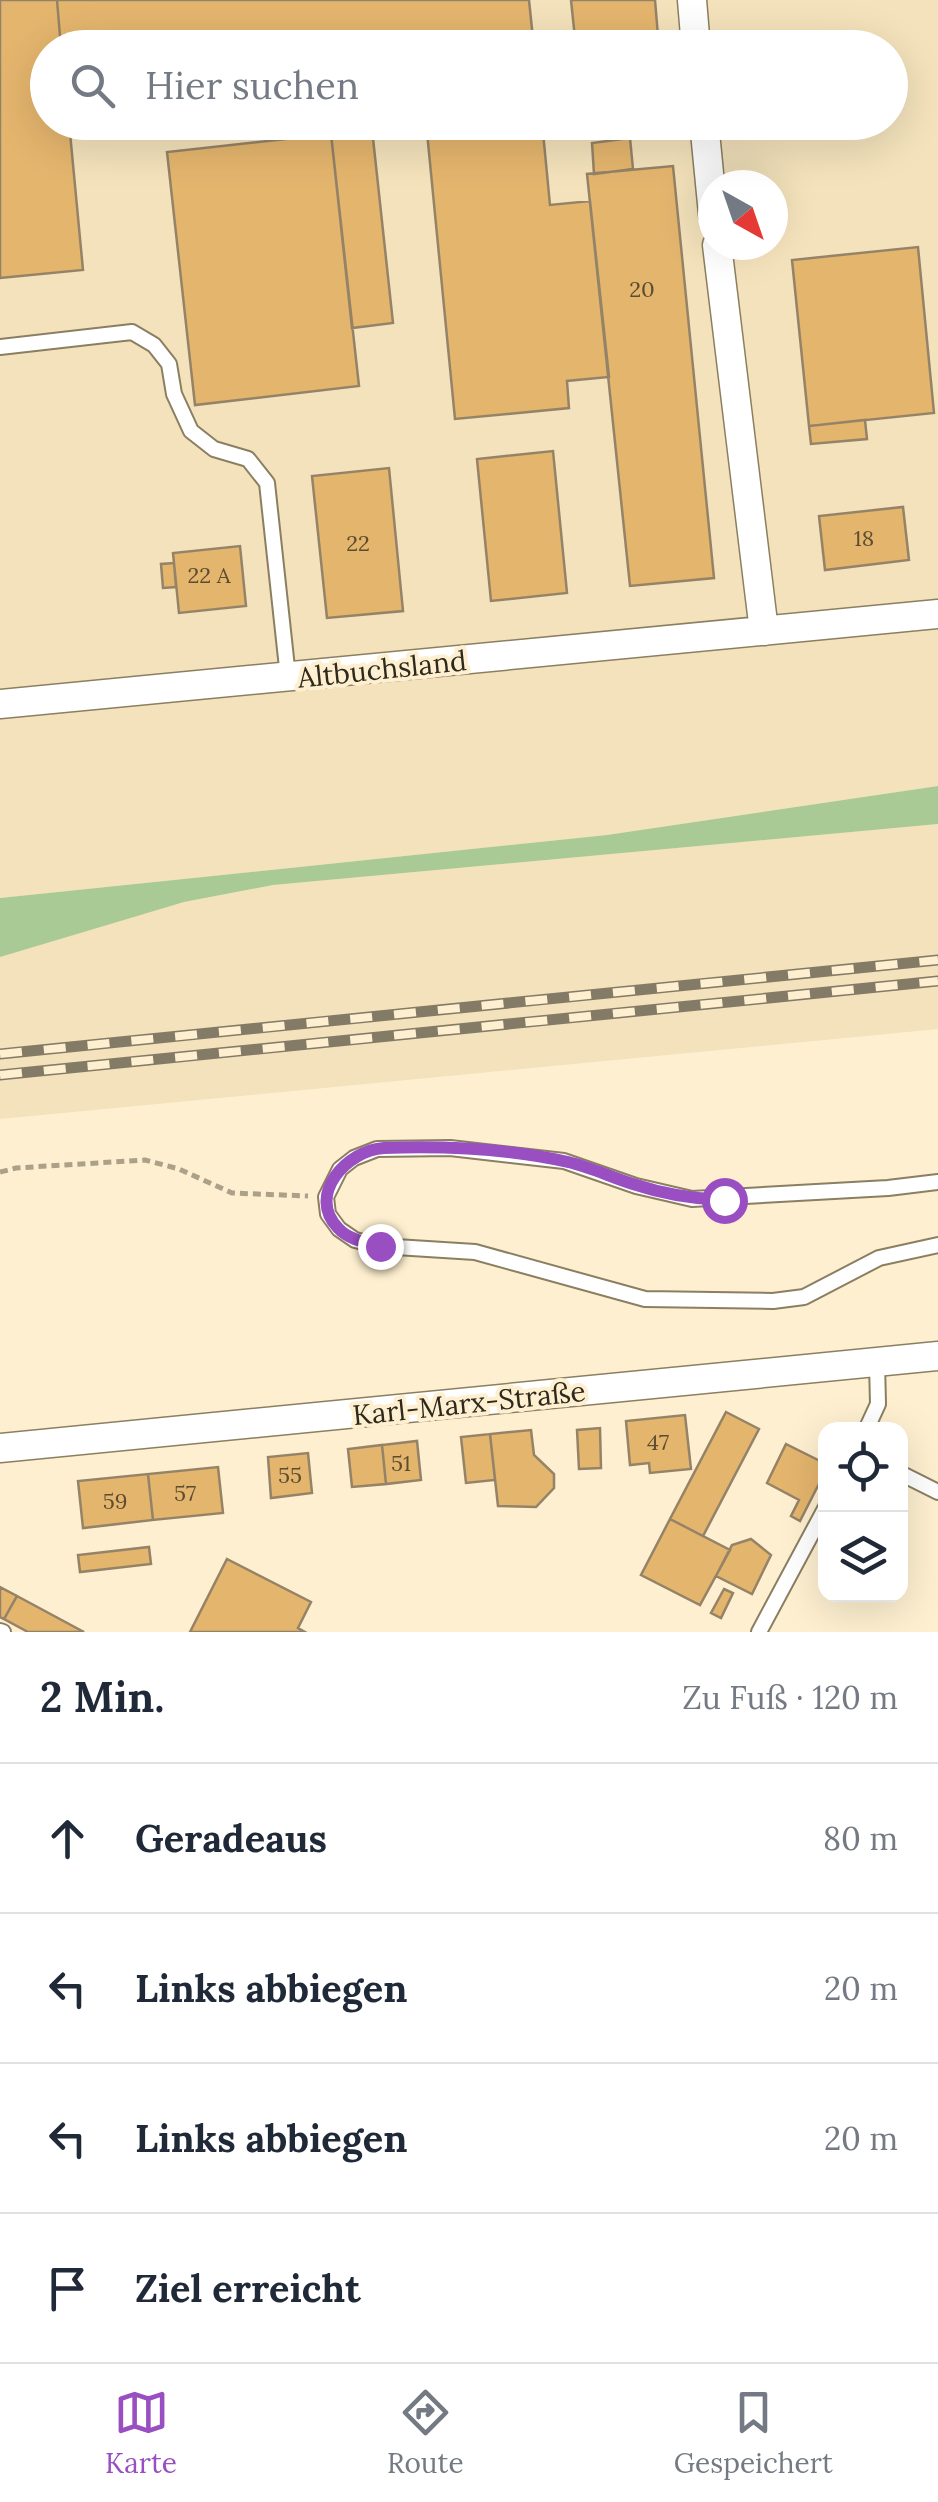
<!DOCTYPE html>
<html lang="de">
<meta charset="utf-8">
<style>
body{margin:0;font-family:Lora,serif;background:#f6f6f7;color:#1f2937}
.controls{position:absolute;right:30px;bottom:30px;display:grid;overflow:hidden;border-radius:20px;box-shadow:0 10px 40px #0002}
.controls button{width:90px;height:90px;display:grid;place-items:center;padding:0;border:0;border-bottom:2px solid #e0e1e3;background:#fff;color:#1f2937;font:50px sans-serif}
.compass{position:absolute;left:698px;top:170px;width:90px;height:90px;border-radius:50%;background:#fff;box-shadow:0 10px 40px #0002;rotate:140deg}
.stop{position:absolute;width:30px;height:30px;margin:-22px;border:8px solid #994fc2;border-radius:50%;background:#fff}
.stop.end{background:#994fc2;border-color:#fff;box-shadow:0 2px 10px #0008}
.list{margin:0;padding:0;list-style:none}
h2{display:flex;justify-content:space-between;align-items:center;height:130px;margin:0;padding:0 40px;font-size:42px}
h2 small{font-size:32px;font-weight:400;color:#747a83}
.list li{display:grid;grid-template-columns:65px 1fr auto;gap:30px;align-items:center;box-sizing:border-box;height:150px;padding:0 40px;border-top:2px solid #e0e1e3}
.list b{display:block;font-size:38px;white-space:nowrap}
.list em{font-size:32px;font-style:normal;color:#747a83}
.icon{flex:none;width:55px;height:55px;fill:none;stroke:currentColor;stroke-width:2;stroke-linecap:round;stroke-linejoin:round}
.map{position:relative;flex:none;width:938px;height:1632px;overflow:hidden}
.search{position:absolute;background:#fff;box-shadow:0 10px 40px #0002;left:30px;right:30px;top:30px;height:110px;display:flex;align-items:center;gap:25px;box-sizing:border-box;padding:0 35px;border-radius:55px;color:#747a83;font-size:38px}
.sheet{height:730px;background:#fff}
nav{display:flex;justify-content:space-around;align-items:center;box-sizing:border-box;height:140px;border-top:2px solid #e0e1e3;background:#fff;font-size:28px;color:#747a83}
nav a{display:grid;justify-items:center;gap:5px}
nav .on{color:#994fc2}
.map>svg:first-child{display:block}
.built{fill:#f3e2bb;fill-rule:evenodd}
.green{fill:#a9ca95}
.building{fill:#e4b56d;stroke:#958368;stroke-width:2.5}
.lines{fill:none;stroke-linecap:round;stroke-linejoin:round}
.lane-casing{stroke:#8b7f61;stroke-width:18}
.street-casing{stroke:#8b7f61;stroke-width:31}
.path{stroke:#aba088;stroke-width:5;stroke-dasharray:8 5;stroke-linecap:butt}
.lane{stroke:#fff;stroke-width:14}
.street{stroke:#fff;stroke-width:28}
.rail-casing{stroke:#847b67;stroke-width:11}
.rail{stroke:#fdefcf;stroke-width:8;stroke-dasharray:22;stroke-linecap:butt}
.route{stroke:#994fc2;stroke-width:12}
.labels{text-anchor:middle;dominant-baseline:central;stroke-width:8;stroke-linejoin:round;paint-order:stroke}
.number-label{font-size:22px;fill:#5c4c31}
.street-label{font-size:28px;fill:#2e291d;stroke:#fdefcf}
</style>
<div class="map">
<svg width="938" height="1632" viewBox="0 0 938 1632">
<rect width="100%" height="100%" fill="#fdefcf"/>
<path class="built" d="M0 0H938V786L607 835 0 898ZM48 48H890V122H48ZM713 185H773V245H713Z
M938 824V1029L0 1119V957L62 937 184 902 273 885Z"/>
<path class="green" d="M938 786V824L273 885 184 902 0 957V898L607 835Z"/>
<path class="building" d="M0 0H57L61 48H48V122H69L83 270 0 278Z
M57 0H529L534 48H61Z
M571 0H655L659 48H576Z
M69 122H193L70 135Z
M426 122H542L550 205 590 201 609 377 567 381 569 408 455 419Z
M372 129 393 323 352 328 331 134Z
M331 134 359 386 195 405 167 152Z
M630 138 633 169 594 174 592 143Z
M673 166 714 578 630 586 587 174Z
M918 247 934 413 809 426 792 260Z
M865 420 867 439 811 444 809 426Z
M553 451 567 593 491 601 477 459Z
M389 468 403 611 327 618 312 476Z
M903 507 909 560 825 570 819 516Z
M240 546 246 606 179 613 173 553Z
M174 563 176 587 163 588 161 564Z
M726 1412 759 1429 703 1536 670 1519Z
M685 1415 691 1469 650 1473 649 1463 630 1465 626 1421Z
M600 1428 601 1468 579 1469 577 1430Z
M531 1430 534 1455 554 1474V1488L536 1507 498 1506 490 1434Z
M490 1434 495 1480 466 1483 461 1437Z
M417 1441 421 1480 386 1484 382 1445Z
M786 1444 826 1464V1470L800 1521 791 1516 799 1500 767 1483Z
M382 1445 386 1484 352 1487 348 1449Z
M308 1453 312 1493 271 1498 268 1457Z
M218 1467 223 1513 153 1520 148 1474Z
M148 1474 153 1520 83 1528 78 1481Z
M670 1519 730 1550 700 1605 641 1575Z
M751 1539 771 1555 752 1594 716 1576 732 1545Z
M149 1547 151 1564 80 1572 78 1555Z
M227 1559 311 1602 298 1628 305 1632H190Z
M0 1587 17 1596 4 1619 0 1617Z
M724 1589 733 1593 721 1618 711 1613Z
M17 1596 84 1632H28L4 1619Z"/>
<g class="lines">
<g class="lane-casing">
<path id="lane" d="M0 347 132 332 154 345 169 364 174 394 191 431 214 449 248 459 267 483 288 677
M938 1182 888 1188 692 1199 636 1186 564 1161 450 1148 377 1149 354 1158 340 1169 326 1197 328 1214 339 1229 355 1240 380 1246 475 1252 645 1299 773 1301 804 1297 879 1258 938 1245
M866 1430 878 1404 877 1363
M900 1473 938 1492
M0 1631 3 1632
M759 1632 826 1507"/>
</g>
<g class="street-casing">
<path id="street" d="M692 0 696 48
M704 122 713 214
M717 245 764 631
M0 704 938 614
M0 1448 938 1356"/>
</g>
<path class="path" d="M0 1172 16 1168 145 1160 179 1169 232 1193 308 1196"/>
<use href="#lane" class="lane"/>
<use href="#street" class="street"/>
<g class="rail-casing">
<path id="rail" d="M0 1054 938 960
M0 1075 938 981"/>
</g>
<use href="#rail" class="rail"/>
</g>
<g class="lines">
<path class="route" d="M380 1246C365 1242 349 1240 338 1228 306 1195 347 1150 384 1148 442 1146 511 1149 568 1162 590 1167 611 1177 633 1184 663 1194 693 1199 724 1200"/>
</g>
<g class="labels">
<g class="number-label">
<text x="642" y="289">20</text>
<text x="864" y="538">18</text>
<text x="358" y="543">22</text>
<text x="209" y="575">22 A</text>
<text x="658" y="1442">47</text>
<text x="401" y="1463">51</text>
<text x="290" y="1475">55</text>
<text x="185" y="1493">57</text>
<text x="115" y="1501">59</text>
</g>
<g class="street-label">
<text transform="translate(382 669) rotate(-6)">Altbuchsland</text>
<text transform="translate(469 1403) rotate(-6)">Karl-Marx-Straße</text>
</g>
</g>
</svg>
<div class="controls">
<button><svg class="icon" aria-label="locate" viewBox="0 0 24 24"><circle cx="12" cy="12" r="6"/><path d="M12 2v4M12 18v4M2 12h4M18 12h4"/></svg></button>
<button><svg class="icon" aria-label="layers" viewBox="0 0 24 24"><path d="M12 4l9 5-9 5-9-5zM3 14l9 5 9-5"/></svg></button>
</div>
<svg class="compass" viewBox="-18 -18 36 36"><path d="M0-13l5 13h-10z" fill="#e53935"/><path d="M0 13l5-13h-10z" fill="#747a83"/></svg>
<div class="stop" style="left:724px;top:1200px"></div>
<div class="stop end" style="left:380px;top:1246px"></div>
<div class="search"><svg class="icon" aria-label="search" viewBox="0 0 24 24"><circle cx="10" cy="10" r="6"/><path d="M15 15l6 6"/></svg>Hier suchen</div>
</div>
<section class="sheet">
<h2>2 Min.<small>Zu Fuß · 120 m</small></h2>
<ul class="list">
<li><svg class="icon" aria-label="ahead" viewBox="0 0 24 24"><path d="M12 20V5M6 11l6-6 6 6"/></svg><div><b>Geradeaus</b></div><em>80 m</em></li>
<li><svg class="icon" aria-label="left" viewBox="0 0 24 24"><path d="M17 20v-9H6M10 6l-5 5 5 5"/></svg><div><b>Links abbiegen</b></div><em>20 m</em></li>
<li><svg class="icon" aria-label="left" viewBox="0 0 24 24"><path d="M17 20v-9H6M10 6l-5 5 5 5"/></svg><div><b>Links abbiegen</b></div><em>20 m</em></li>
<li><svg class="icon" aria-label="arrive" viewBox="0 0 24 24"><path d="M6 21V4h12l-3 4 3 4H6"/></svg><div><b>Ziel erreicht</b></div></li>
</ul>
</section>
<nav>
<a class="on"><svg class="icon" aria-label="map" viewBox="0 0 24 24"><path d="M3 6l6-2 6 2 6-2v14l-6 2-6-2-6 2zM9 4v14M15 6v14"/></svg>Karte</a>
<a><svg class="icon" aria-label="directions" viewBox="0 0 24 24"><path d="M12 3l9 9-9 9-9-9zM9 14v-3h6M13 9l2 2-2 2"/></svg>Route</a>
<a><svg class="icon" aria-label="saved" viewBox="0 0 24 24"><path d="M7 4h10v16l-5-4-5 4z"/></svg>Gespeichert</a>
</nav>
